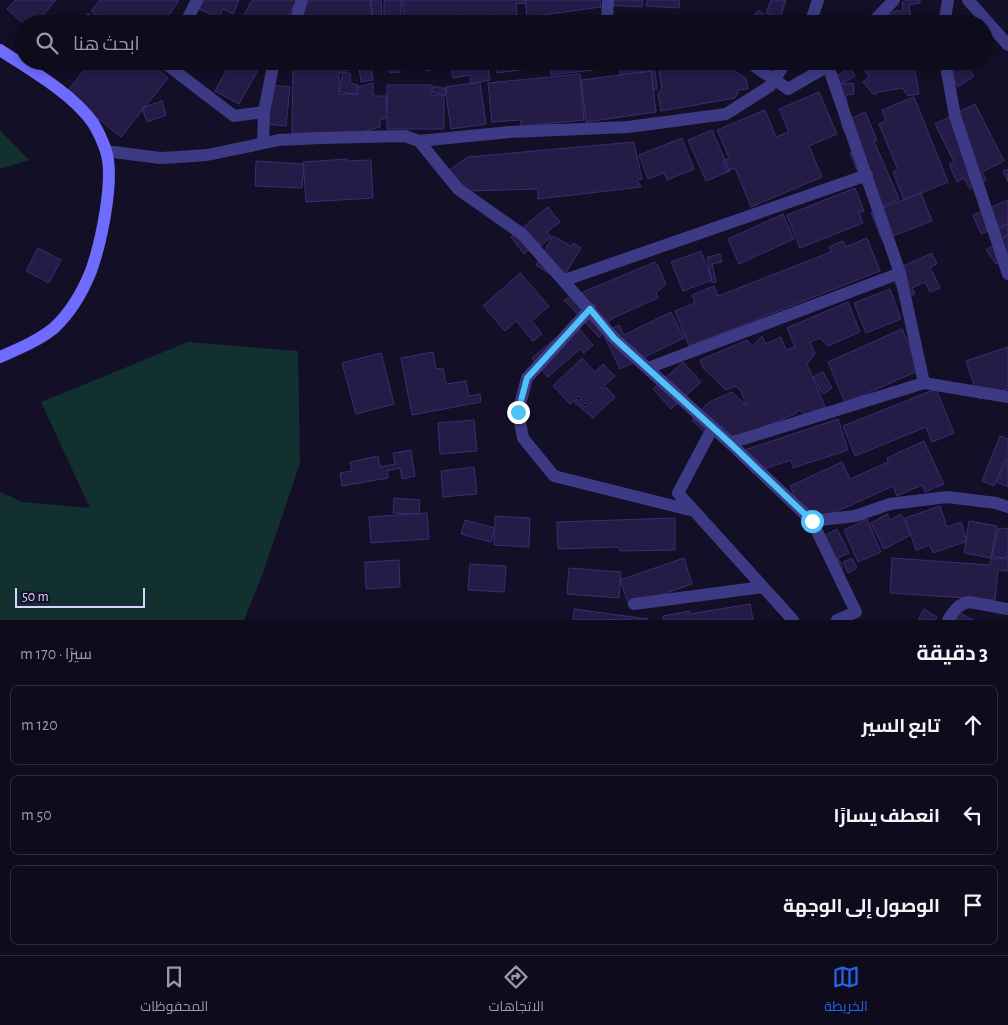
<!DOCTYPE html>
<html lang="ar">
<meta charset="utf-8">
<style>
body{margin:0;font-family:"Alegreya Sans",Cairo,sans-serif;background:#171425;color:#f1f3f6;direction:rtl}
.scale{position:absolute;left:15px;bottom:12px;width:130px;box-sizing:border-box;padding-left:5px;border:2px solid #d9d4ff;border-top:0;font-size:14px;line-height:18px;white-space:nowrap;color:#d9d4ff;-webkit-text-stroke:4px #130f26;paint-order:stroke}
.stop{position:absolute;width:15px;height:15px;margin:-11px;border:4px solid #4fc3f7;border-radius:50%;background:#fff}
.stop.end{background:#4fc3f7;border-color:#fff;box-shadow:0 1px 5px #0008}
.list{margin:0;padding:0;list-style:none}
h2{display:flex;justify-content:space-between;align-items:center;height:65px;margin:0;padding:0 20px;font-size:21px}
h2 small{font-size:16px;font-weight:400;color:#9b9ba3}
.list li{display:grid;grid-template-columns:32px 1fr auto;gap:15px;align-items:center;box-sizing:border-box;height:80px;margin:0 10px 10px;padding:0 10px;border:1px solid #2e2b3b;border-radius:8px}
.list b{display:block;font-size:19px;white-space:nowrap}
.list em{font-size:16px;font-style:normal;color:#9b9ba3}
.icon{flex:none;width:28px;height:28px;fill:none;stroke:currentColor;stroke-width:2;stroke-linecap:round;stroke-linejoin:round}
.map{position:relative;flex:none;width:1008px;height:620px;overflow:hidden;direction:ltr}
.search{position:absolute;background:#0e0b1c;box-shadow:0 2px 8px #0003;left:15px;right:15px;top:15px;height:55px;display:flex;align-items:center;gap:12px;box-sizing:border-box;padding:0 18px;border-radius:28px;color:#9b9ba3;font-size:19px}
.sheet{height:335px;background:#0e0b1c}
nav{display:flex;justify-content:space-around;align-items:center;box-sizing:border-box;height:70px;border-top:1px solid #2e2b3b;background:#0e0b1c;font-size:14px;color:#9b9ba3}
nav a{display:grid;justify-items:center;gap:2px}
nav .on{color:#2563eb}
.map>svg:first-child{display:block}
.green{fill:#12302f}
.building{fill:#241b47;stroke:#3b2d73}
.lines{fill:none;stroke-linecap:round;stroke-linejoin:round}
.minor{stroke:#3d3a85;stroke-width:12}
.secondary{stroke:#6f6bff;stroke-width:12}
.route{stroke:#4fc3f7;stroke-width:6}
</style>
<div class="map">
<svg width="1008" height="620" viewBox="0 0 1008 620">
<rect width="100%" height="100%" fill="#130f26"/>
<path class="green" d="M0 130 29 160 0 169Z
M188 342 298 351 300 463 262 576 244 620H0V492L22 502 90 508 41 402Z"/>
<path class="building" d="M15 0H56L35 24H24L7 9Z
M100 0H179L163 24H108L91 11Z
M204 0H239L233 14 223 9 219 18 199 9Z
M252 0H297L284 24H239Z
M308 0H370L373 21 344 24H312L302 19V13Z
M371 0H381L382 18 373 19Z
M384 0H401V17H384Z
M402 0H525V3L516 4 517 15 493 18V15L463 19V15L405 22Z
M525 0H600L601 7 527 17Z
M608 0H643L642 7 607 5Z
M647 0H680L679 8 646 6Z
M771 0H786L780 18 766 13Z
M906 0H920V3L909 5 912 24H888L890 22 889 15 895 11 903 10 902 3Z
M758 10 776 24H748Z
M88 13 101 24H80Z
M211 15 218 24H200Z
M85 61H147L168 78 121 137 66 93 89 64Z
M188 61H204L199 69Z
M218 61H263L239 104 215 91 227 69 217 63Z
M293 61H352V69L339 73V94H358V87L373 83V96H387L386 118 380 120V127L359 133H292Z
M358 61H388V65L371 67 373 80 361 82Z
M399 61 400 72 390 73 388 62Z
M424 61H450L451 66 426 71Z
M450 61H487L490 80 471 84 470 75 453 78Z
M495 61H592L593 70 551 75 550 66 497 73Z
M619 61H654L657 89 653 90 652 71 620 75Z
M657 61H718L746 78 748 89 739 90 735 98 661 111 658 94 662 88Z
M858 61H913L919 94 908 96 902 88 879 92 874 95 863 82 869 77Z
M964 61 974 76 958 87 942 62Z
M850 68 855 76 832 89 827 81Z
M651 71 656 112 586 122 581 80Z
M343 72 351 74 350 83 358 85 356 95 339 91Z
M580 74 584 120 521 126V120L492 122 488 83Z
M480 82 486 124 451 129 445 87Z
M853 83 854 94 846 95 848 111 836 85Z
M271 85 290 87 286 126 267 124Z
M387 85H431V95H444V129H387Z
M433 86 447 89 445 95 432 92Z
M819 92 837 134 809 146 822 177 751 207 735 168 727 171 723 161 729 158 717 130 765 110 776 137 789 132 779 109Z
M914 97 948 182 904 200 893 172 898 170 879 124 886 121 882 110Z
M162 101 166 115 147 122 142 108Z
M975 104 1004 161 982 172 986 180 970 189 964 178 957 182 949 164 954 162 935 124Z
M865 112 877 140 874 141 899 199 874 210 850 153 853 152 841 123Z
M712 130 730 171 706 181 688 140Z
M682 138 694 169 667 180 664 173 648 179 639 155Z
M634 142 642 179 637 180 641 187 538 199V189L468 191 449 170 468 157Z
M347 159V161L371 160 373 198 306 202 303 162Z
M256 161 304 164 302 188 255 186Z
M1008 169V182L1003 171Z
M855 188 864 211 859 213 863 223 800 248 787 215Z
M921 193 932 221 882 240 871 212Z
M1008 200V223L981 234 973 215Z
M548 207 560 222 547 232 551 237 541 246 538 242 524 254 511 237Z
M783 214 794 239 739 264 728 239Z
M1008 224V235L996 241 992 232Z
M1008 235V255L996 264 986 250Z
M553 236 571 246 573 243 581 248 561 281 536 265Z
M867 238 880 271 689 346 675 311 695 303 692 295 714 286 718 296 831 252 829 247 843 241 846 247Z
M38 248 61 260 49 283 26 271Z
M701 251 712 280 683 291 671 262Z
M932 253 937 264 930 267 940 288 930 292 925 282 912 288 915 294 903 299 890 272Z
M720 254 722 262 712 264 716 282 712 283 707 257Z
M655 262 658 266 666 284 656 293 658 298 613 318 605 325 609 329 599 337 564 300Z
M520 273 549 306 532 321 542 334 533 341 516 321 505 331 483 306Z
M890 289 901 319 866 333 854 303Z
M848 302 860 332 828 346 820 338 810 342 815 354 807 364 825 407 805 415 799 410 795 414 735 439 722 426 706 433 692 420 709 402 732 392 747 406 740 390 736 386 726 390 703 368 700 360 747 340 753 346 762 336 766 344 781 337 786 350 795 347 787 328Z
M671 312 684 338 620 369 603 333 619 325 624 335Z
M574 323 593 345 584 353 580 349 548 377 532 358Z
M902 329 920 370 845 403 828 362Z
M1008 347V389L979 399 966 361Z
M433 352 436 369 443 368 446 384 466 381 469 396 480 394 481 402 412 415 401 358Z
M381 353 394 404 356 414 342 363Z
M582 358 595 372 603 364 615 376 585 404 578 396 570 404 553 386Z
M683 362 701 382 671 409 653 389Z
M823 372 832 388 823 394 813 377Z
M606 387 615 397 593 418 574 402 577 399 585 407Z
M936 389 954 433 932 442 926 427 855 456 843 426Z
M838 419 848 450 793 468 791 460 752 473 745 450Z
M474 420 477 451 440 454 438 423Z
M1000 436 1008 439V452L994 486 982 481Z
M924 441 944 484 925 492 922 485 897 496 893 486 807 525 790 486 842 462 850 479 888 462 887 458Z
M411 450 415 476 402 479 400 468 387 471 388 478 342 486 340 473 352 471 350 462 378 456 380 467 395 464 393 453Z
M1008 457V487L997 482Z
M474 467 477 494 443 497 441 471Z
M394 498 420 500 419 514 393 513Z
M940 506 947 527 961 522 967 541 933 553 930 545 916 550 905 518Z
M427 513 429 539 371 543 369 517Z
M887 514 890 520 901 514 911 535 884 549 871 523Z
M495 516 530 518 529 547 494 545Z
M675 518V550L620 551 619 547 558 549 557 522Z
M867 519 881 552 858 562 844 530Z
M465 520 495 528 491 542 461 534Z
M969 521 997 526 991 558 964 553Z
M1002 528 1008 529V557L1003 558 992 556 998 529Z
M837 529 849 553 838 558 843 568 836 572 819 538Z
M684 558 692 584 629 606 620 580Z
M852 558 857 568 848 573 843 562Z
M892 558 990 565 991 558 1008 559V571L998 570 995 600 890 593Z
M399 560 400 587 366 589 365 562Z
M470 564 506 566 504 592 468 590Z
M569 568 621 572 619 598 567 594Z
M750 604 753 620H663V616L690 611V614Z
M574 609 648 619 573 620Z
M924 609 937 617 935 620H918Z
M958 612 973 620H953Z"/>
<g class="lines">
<path class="minor" d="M968 0 1008 45
M185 24 197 0
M297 24V15L302 0
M607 24 608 0
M652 24 686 21 689 24
M810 24 818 0
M871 24 894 0
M944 24 948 0
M162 61 234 116 264 112
M747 61 788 89 828 66 833 61
M945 61 955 116 1008 274
M828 66 900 273 924 383
M419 141 458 189 522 234 614 338 730 443 812 521 856 612 837 620
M263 143 264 112 274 61
M106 151 160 158 179 157 207 155 279 140 320 138 405 136 419 141 510 132 628 127 726 114 770 86 787 61
M565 280 867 175
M590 309 527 378 518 412 523 438 554 476 694 511
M648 368 900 273
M713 427 678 493 793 620
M730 443 924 383 1008 397
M812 521 855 516 890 504 947 497 996 503 1008 507
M634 604 763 587
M948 620C954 611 958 604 969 602L1008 609"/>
<path class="secondary" d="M0 50C29 69 73 94 93 123 98 131 103 142 106 151 115 179 101 243 91 271 83 291 70 313 54 328 38 341 18 349 0 357"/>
</g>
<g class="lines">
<path class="route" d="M518 412 527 378 590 309 614 338 730 443 812 521"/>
</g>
</svg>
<div class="scale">50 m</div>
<div class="stop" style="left:812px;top:521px"></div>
<div class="stop end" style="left:518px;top:412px"></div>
<div class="search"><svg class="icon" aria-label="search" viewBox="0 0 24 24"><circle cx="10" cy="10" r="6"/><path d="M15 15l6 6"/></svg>ابحث هنا</div>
</div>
<section class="sheet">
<h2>3 دقيقة<small>سيرًا · 170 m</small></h2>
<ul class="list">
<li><svg class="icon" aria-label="ahead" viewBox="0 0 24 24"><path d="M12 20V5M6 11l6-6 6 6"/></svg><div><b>تابع السير</b></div><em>120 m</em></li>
<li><svg class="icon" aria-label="left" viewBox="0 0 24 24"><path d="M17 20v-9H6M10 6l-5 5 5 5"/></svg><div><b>انعطف يسارًا</b></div><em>50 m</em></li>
<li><svg class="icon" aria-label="arrive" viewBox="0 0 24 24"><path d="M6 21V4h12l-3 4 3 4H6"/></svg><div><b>الوصول إلى الوجهة</b></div></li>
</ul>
</section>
<nav>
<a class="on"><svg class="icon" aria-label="map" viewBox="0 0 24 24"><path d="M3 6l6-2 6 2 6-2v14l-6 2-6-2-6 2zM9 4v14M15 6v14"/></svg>الخريطة</a>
<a><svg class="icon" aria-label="directions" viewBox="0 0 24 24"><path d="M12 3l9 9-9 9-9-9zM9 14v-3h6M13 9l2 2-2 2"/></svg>الاتجاهات</a>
<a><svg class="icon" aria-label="saved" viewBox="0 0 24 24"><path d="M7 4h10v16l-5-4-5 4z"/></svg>المحفوظات</a>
</nav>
